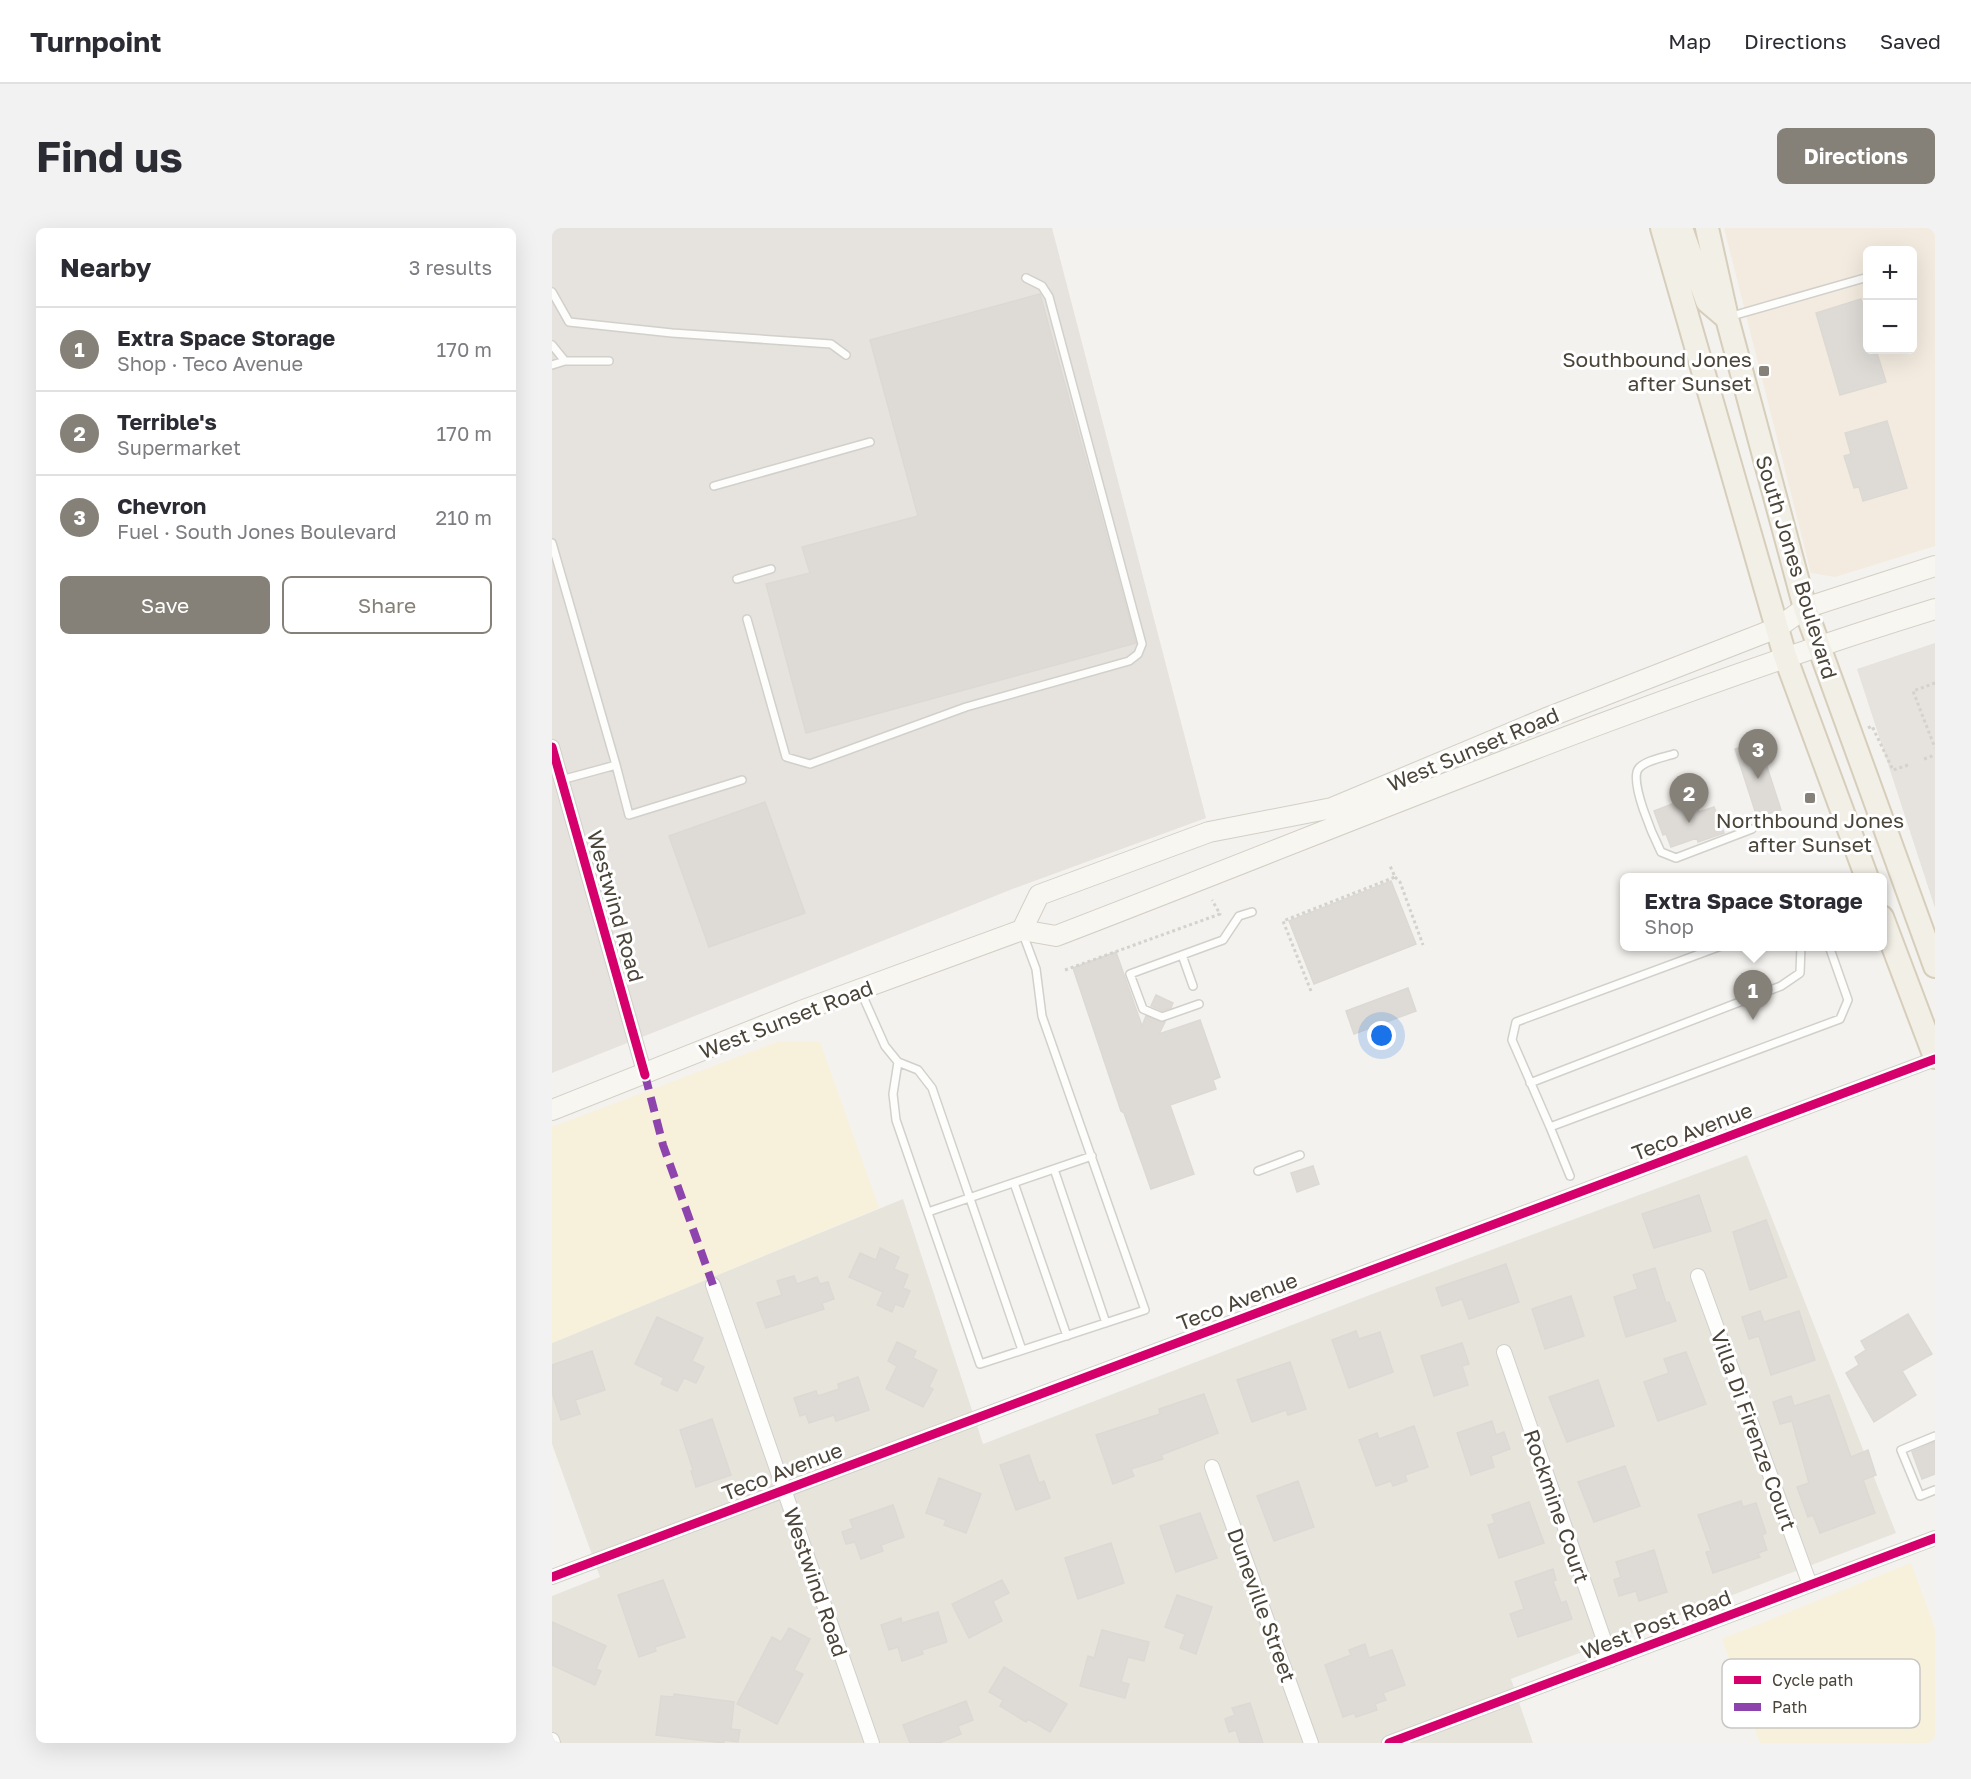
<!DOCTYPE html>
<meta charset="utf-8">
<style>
body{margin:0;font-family:"Golos Text",sans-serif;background:#f2f2f3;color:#2b2b33}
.controls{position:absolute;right:18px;top:18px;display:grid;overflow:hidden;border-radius:9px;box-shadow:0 6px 24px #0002}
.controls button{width:54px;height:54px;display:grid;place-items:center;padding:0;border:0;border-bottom:2px solid #e1e1e2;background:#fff;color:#2b2b33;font:30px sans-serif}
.you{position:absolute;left:830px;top:808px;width:21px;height:21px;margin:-15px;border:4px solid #fff;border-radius:50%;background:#1a73e8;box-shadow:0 0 0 9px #1a73e833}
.badge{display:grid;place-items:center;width:39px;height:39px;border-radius:50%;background:#868178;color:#fff;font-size:20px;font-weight:700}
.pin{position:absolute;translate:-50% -50px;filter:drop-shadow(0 2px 3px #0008)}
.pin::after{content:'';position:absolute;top:32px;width:21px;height:18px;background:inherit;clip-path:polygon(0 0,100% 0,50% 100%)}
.popup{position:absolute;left:1068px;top:645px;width:267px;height:78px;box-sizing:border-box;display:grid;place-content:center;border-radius:9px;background:#fff;filter:drop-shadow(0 2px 4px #0005);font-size:20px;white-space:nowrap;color:#7c7c81}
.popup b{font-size:22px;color:#2b2b33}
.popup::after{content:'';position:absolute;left:50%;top:100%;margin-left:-12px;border:12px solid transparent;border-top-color:#fff}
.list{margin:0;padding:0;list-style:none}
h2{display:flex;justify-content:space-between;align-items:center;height:78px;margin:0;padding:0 24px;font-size:26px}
h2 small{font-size:20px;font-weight:400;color:#7c7c81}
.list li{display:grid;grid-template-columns:39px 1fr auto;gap:18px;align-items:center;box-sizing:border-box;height:84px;padding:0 24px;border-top:2px solid #e1e1e2}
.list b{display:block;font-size:22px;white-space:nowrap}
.list p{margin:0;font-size:20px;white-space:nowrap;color:#7c7c81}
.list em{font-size:20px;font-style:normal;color:#7c7c81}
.actions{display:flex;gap:12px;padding:18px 24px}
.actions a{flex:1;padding:14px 0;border:2px solid #868178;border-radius:9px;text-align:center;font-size:21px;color:#868178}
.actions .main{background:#868178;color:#fff}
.map{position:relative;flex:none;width:1383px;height:1515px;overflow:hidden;border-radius:9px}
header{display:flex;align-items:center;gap:36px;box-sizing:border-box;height:84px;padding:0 30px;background:#fff;border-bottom:2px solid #e1e1e2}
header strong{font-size:28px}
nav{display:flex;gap:33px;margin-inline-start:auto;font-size:21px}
.intro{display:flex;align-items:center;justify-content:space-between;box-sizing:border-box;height:144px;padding:0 36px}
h1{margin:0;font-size:42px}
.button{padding:15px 27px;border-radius:9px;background:#868178;color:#fff;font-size:21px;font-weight:700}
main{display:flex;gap:36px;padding:0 36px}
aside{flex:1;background:#fff;border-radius:9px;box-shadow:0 6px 24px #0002}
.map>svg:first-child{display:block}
.residential{fill:#e7e4dc}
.commercial{fill:#f3ebdf;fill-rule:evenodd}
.industrial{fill:#e6e2de}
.sand{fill:#f7f0da}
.building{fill:#dedbd6;stroke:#dcd9d4;stroke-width:1.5}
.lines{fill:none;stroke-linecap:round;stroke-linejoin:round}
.lane-casing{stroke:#d2d0cb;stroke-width:10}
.street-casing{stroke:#d2d0cb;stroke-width:16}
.secondary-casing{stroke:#d3cfc5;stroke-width:22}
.primary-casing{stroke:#d6cebb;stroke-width:26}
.path{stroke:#d3d2cc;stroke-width:3;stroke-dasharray:3 3;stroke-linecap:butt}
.lane{stroke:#fdfdfc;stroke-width:7}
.street{stroke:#fdfdfc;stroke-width:14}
.secondary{stroke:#f7f6f1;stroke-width:20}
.primary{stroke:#f2efe6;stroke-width:22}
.quiet{stroke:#8e44ad;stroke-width:8;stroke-dasharray:15 8;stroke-linecap:butt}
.cycleway-casing{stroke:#fff;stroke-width:13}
.cycleway{stroke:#d6006c;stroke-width:9}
.poi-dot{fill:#868178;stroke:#fff;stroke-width:2}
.labels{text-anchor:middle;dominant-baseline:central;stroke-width:6;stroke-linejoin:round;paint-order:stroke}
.poi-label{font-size:21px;fill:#4b4439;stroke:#fff;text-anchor:end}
.street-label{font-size:21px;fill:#4b4439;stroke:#fff}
.key{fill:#fff;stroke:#c9c7c4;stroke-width:1.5}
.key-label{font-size:16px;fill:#4b4439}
</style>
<header>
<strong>Turnpoint</strong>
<nav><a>Map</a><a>Directions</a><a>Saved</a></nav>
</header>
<div class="intro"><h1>Find us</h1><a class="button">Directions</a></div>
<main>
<aside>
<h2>Nearby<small>3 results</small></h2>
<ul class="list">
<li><span class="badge">1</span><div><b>Extra Space Storage</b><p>Shop · Teco Avenue</p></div><em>170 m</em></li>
<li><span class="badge">2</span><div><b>Terrible's</b><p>Supermarket</p></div><em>170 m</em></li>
<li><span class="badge">3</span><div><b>Chevron</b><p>Fuel · South Jones Boulevard</p></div><em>210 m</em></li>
</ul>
<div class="actions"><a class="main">Save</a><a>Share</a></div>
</aside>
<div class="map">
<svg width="1383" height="1515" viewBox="0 0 1383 1515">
<rect width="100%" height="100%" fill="#f4f2ee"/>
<path class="residential" d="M1195 927 1344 1305 959 1451 981 1515H0V1368L48 1349 0 1216V1115L351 971 431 1216 823 1065Z"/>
<path class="commercial" d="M1172 0H1383V318L1283 349 1259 345ZM1316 22H1360V122H1316Z"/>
<path class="industrial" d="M0 0H500L654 590 463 660 0 845Z
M1383 415V680L1305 441Z"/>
<path class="sand" d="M225 814H268L327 980 0 1115V899Z
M1359 1335 1383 1401V1515H1208L1170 1411Z"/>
<path class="building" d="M488 66 584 415 254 505 214 356 258 345 250 319 366 288 318 112Z
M1309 71 1316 93V122H1324L1334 154 1288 167 1264 85Z
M1335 193 1355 260 1311 273 1307 259 1302 260 1292 228 1299 226 1293 205Z
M1207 514 1229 582 1205 589 1183 521Z
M1141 568 1147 584 1162 579 1172 605 1146 614 1145 610 1119 619 1114 606 1111 607 1102 583Z
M213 574 253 685 157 719 117 608Z
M839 653 864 716 762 756 737 693Z
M564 724 590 798 594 788 613 794 607 806 648 792 668 849 661 852 664 861 618 877 642 946 599 961 572 885 569 883 521 740Z
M856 760 864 783 802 806 794 783Z
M604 767 621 775 619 780 610 783 599 778Z
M761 938 767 956 745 964 739 945Z
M1147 967 1159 1003 1102 1020 1090 986Z
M1214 992 1235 1049 1198 1062 1181 1004Z
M328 1020 347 1029 342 1041 356 1047 351 1060 358 1063 351 1079 343 1076 340 1084 325 1077 331 1064 297 1049 308 1025 324 1032Z
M954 1036 967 1074 917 1091 910 1071 890 1078 884 1060Z
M1103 1040 1114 1075 1117 1074 1124 1093 1074 1109 1062 1069 1086 1061 1081 1047Z
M242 1048 245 1056 265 1049 268 1056 276 1054 282 1071 270 1075 272 1081 214 1100 205 1075 230 1067 225 1053Z
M1019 1068 1032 1108 993 1121 980 1081Z
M1208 1083 1212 1094 1247 1083 1263 1132 1219 1147 1207 1108 1197 1111 1190 1089Z
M1356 1086 1380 1126 1350 1143 1364 1167 1322 1194 1294 1145 1307 1137 1303 1129 1314 1122 1309 1113Z
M105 1089 151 1110 140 1133 152 1139 144 1155 132 1150 125 1163 109 1156 112 1150 83 1136Z
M804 1103 807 1111 828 1104 841 1144 797 1160 780 1112Z
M345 1114 364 1123 361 1130 385 1142 377 1159 381 1161 371 1179 334 1161 345 1138 336 1133Z
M910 1115 917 1136 910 1138 916 1157 882 1168 869 1128Z
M40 1123 53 1162 23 1172 28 1186 9 1192 0 1164V1137Z
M1134 1124 1154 1176 1106 1193 1092 1154 1117 1145 1112 1131Z
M738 1134 754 1181 736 1187 734 1182 700 1194 685 1152Z
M306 1149 317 1182 284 1193 282 1187 257 1195 254 1186 248 1188 242 1170 264 1163 266 1168 287 1161 286 1156Z
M1046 1152 1062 1198 1015 1214 997 1169Z
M652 1166 666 1205 609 1227 611 1231 579 1241 582 1248 561 1256 544 1207 608 1186 607 1181Z
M1277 1167 1299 1229 1316 1222 1324 1247 1311 1252 1323 1285 1268 1305 1261 1287 1256 1289 1245 1259 1257 1255 1240 1193 1228 1196 1221 1174 1239 1168 1242 1178Z
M160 1191 179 1247 144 1259 139 1243 141 1242 128 1202Z
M940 1193 944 1207 952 1204 958 1221 939 1228 942 1239 919 1247 905 1205Z
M862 1198 876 1239 853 1247 855 1253 841 1258 839 1253 824 1258 807 1212 825 1205 827 1211Z
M1383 1214V1246L1370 1251 1360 1224Z
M477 1227 487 1255 492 1253 498 1270 464 1282 448 1237Z
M1073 1238 1088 1278 1042 1294 1026 1254Z
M387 1250 429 1266 414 1305 392 1297 394 1292 374 1285Z
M746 1253 762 1299 722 1313 705 1268Z
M1189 1273 1191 1279 1204 1275 1214 1305 1210 1307 1215 1322 1206 1325 1208 1329 1161 1345 1154 1324 1159 1323 1146 1287Z
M977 1274 992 1315 947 1330 936 1297 943 1295 940 1287Z
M341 1277 352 1309 329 1317 331 1323 309 1331 303 1314 294 1316 290 1304 301 1300 298 1292Z
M648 1285 665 1330 624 1344 608 1298Z
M559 1315 572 1355 526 1371 513 1330Z
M1102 1322 1115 1364 1087 1373 1084 1363 1067 1368 1062 1352 1069 1349 1064 1334Z
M1001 1341 1004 1352 1001 1353 1009 1375 1014 1373 1020 1391 966 1409 958 1386 972 1381 963 1354Z
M111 1352 133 1409 103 1419 104 1423 87 1429 66 1367Z
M450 1352 457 1365 441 1373 450 1393 417 1410 400 1376Z
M625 1367 660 1379 644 1426 628 1420 633 1406 613 1399Z
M386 1384 395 1414 370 1422 371 1426 350 1433 346 1419 337 1422 329 1397 349 1390 350 1395Z
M0 1394 54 1418 44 1441 49 1443 43 1457 0 1437Z
M237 1400 258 1411 242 1442 251 1446 225 1496 185 1476 220 1409 229 1414Z
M550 1402 597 1414 592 1433 576 1429 569 1454 577 1456 573 1470 528 1458 536 1428 542 1430Z
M813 1416 817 1430 840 1422 853 1457 831 1465 834 1472 823 1476 825 1482 804 1489 802 1485 791 1489 773 1437 799 1427 797 1422Z
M452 1439 515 1476 498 1504 476 1491 474 1494 448 1478 451 1472 437 1464Z
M122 1466 182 1474 179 1501 188 1502 186 1514 172 1512V1515L104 1507 109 1468 122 1469Z
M414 1473 421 1492 406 1498 409 1506 387 1515H358L351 1497Z
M698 1475 711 1515H688L684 1502 677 1504 673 1491 683 1487 680 1480Z"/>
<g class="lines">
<g class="lane-casing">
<path id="lane" d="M0 64 17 94 120 105 279 116 294 127
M1180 88 1316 49
M0 117 13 133H57
M0 137 13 133
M162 258 318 214
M0 315 64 537
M185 351 219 341
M195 391 234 529 258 536 414 479 577 433 586 426 590 416 497 69 490 58 474 50
M1122 526C1113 529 1094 532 1087 540 1076 552 1102 610 1109 624L1124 630 1200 601
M9 552 64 537 77 587 190 552
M1169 718 964 794 960 812 998 899 1288 791 1296 772 1277 718
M630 727 641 758
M309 764 333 818 346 834 341 866 344 892 428 1136 593 1082 490 788 484 741 471 706
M647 776 610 789 591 781 578 746 671 712 687 688 700 684
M346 834 366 842 380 860 470 1122
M978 855 1229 758 1248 745 1249 718
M998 899 1018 948
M502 941 554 1095
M706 943 748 927
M462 955 515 1108
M376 984 540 928
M1383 1208 1349 1222 1368 1268 1383 1262"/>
</g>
<g class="street-casing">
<path id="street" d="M0 519 93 847
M1146 1048 1258 1357
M161 1057 320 1515
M952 1124 1059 1432
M660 1239 759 1515
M0 1349 1383 831
M0 1512 1 1515
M837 1515 1383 1310"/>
</g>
<g class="secondary-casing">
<path id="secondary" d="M470 702 487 667 657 604 780 580 997 489 1225 400 1253 380 1383 338
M0 882 249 783 470 702 504 708C796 596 1084 473 1383 381"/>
</g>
<g class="primary-casing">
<path id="primary" d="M1110 0 1233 428 1315 650
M1127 0 1130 3 1155 73 1175 90
M1155 0 1175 90 1253 380 1383 738
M1330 689 1383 829"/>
</g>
<path class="path" d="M1383 455 1361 463 1383 520
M1316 500 1320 498 1341 542 1356 537
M1372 531 1383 527
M843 649 848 654 871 717
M513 742 668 686 660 672
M759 763 731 693 843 649 838 638"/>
<use href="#lane" class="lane"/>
<use href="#street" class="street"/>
<use href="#secondary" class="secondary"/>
<use href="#primary" class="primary"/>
<path class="quiet" d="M93 847 111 917 161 1057"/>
<g class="cycleway-casing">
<path id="cycleway" d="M0 519 93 847
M0 1349 1383 831
M837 1515 1383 1310"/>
</g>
<use href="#cycleway" class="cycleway"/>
</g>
<g class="poi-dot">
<rect x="1206" y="137" width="12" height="12" rx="3"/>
<rect x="1252" y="564" width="12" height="12" rx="3"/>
</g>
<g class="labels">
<g class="poi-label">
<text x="1200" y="131">Southbound Jones<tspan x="1200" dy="24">after Sunset</tspan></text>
<text x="1258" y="592" text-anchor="middle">Northbound Jones<tspan x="1258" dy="24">after Sunset</tspan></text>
</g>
<g class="street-label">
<text transform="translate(1245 339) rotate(73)">South Jones Boulevard</text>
<text transform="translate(921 521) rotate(-23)">West Sunset Road</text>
<text transform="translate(64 678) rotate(74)">Westwind Road</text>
<text transform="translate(234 791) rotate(-21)">West Sunset Road</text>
<text transform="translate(1140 903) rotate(-21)">Teco Avenue</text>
<text transform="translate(685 1073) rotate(-21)">Teco Avenue</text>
<text transform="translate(1202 1202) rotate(70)">Villa Di Firenze Court</text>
<text transform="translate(230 1243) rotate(-21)">Teco Avenue</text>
<text transform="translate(1005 1278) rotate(71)">Rockmine Court</text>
<text transform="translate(264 1354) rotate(71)">Westwind Road</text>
<text transform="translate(710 1377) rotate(70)">Duneville Street</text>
<text transform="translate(1104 1396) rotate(-21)">West Post Road</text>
</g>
</g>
<rect x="1170" y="1431" width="198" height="69" rx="9" class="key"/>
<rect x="1182" y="1448" width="27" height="8" fill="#d6006c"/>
<rect x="1182" y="1475" width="27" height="8" fill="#8e44ad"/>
<g class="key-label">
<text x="1220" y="1458">Cycle path</text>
<text x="1220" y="1485">Path</text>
</g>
</svg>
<div class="controls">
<button>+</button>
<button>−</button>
</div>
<div class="you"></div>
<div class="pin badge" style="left:1201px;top:792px">1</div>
<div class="popup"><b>Extra Space Storage</b>Shop</div>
<div class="pin badge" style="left:1137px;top:595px">2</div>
<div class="pin badge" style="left:1206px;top:551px">3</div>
</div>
</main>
